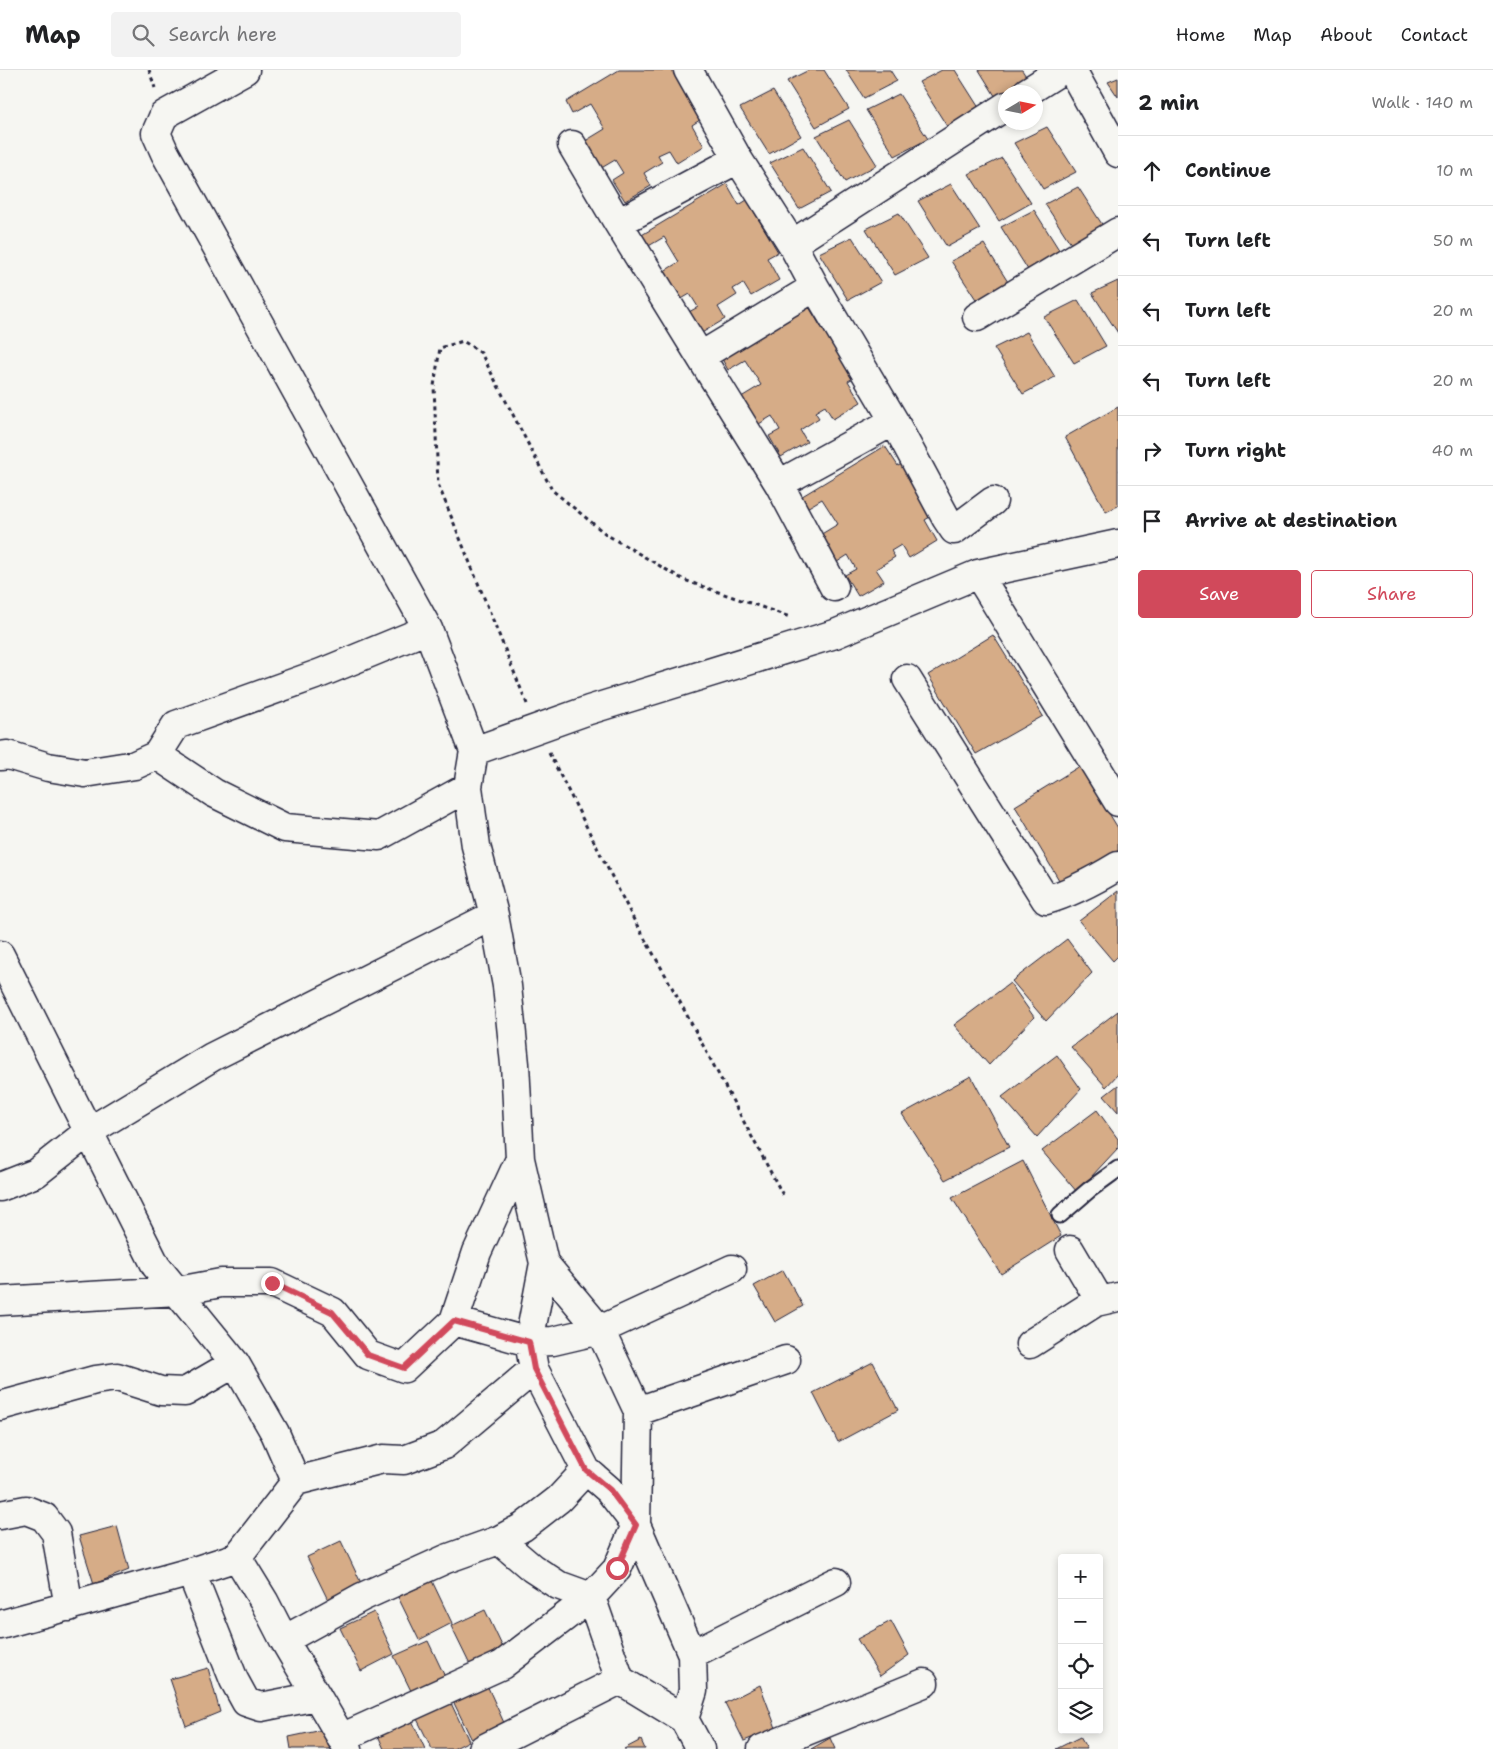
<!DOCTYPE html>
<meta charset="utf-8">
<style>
body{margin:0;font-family:"Shantell Sans",sans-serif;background:#f2f2f2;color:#202124}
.controls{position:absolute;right:15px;bottom:15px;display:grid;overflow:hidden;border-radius:5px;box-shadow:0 2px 8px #0003}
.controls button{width:45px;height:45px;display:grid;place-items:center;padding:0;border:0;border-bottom:1px solid #e0e0e0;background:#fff;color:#202124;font:25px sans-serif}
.compass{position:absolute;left:998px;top:15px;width:45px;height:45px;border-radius:50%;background:#fff;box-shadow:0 2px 8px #0003;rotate:80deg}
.stop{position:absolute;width:15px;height:15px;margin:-11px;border:4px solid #d1495b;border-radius:50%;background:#fff}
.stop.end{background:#d1495b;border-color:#fff;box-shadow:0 1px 5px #0008}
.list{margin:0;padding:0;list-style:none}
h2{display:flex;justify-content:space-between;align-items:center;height:65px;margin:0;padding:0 20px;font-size:21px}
h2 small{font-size:16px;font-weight:400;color:#757577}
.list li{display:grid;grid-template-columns:32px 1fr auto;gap:15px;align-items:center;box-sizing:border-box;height:70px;padding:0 20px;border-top:1px solid #e0e0e0}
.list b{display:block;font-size:19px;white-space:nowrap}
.list em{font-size:16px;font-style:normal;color:#757577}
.actions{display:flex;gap:10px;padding:15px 20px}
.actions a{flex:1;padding:11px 0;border:1px solid #d1495b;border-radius:5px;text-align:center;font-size:18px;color:#d1495b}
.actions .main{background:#d1495b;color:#fff}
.icon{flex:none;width:28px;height:28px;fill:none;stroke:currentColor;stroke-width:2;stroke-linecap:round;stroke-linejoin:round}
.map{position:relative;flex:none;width:1118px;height:1679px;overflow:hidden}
header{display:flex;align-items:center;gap:30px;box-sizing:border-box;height:70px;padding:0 25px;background:#fff;border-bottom:1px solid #e0e0e0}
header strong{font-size:24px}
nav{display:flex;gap:28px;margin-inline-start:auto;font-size:18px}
.search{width:350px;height:45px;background:#f2f2f2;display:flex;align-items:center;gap:12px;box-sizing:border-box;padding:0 18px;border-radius:5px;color:#757577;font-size:19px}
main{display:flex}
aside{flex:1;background:#fff}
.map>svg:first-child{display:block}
.building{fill:#d6ac87;stroke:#22223b}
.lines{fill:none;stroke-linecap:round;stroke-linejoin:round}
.lane-casing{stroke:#22223b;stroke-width:19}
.street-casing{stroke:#22223b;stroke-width:31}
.path{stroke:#22223b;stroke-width:3;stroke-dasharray:4 4;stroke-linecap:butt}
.lane{stroke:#f6f6f2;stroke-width:15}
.street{stroke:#f6f6f2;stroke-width:28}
.route{stroke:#d1495b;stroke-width:6}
</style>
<header>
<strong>Map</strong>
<div class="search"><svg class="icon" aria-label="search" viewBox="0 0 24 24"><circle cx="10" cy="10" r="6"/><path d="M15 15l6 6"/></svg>Search here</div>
<nav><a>Home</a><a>Map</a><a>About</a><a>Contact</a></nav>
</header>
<main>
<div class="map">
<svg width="1118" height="1679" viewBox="0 0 1118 1679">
<rect width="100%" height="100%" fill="#f6f6f2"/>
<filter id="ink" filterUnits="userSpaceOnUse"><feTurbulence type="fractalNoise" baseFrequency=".02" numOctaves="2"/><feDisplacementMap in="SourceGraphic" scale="10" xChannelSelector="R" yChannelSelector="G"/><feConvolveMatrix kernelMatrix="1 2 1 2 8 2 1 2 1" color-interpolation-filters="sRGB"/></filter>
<g filter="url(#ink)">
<path class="building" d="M619 0H674L703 48 692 55 704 76 677 93 669 80 658 85 662 92 644 103 651 116 625 131 612 110 623 103 615 90 598 100 582 73 605 59 590 34 572 44 566 32Z
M809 0H824L849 39 816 57 787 11Z
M846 0H890L897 11 864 28Z
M942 0H955L981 41 948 58 919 12Z
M979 0H1022L1029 11 1009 22H1006L997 29Z
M1118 8V27L1108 12Z
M773 21 801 66 769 84 740 38Z
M899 24 928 69 895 86 866 40Z
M849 50 877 95 845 112 816 66Z
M1047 57 1076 102 1043 119 1014 73Z
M803 77 831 122 799 139 770 93Z
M1002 88 1031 133 999 151 969 104Z
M727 114 739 135 747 130 778 182 767 188 779 210 751 226 743 213 733 219 737 225 718 237 725 249 700 264 687 243 698 237 690 224 673 234 656 206 679 192 664 167 647 177 640 166Z
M951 114 980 159 947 177 918 131Z
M1078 117 1107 162 1075 180 1045 134Z
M1034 140 1063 186 1030 203 1001 157Z
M899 143 928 188 895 205 866 159Z
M852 167 881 212 848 230 819 183Z
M984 174 1013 220 981 237 951 191Z
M1118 211V263L1092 223Z
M1078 230 1106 276 1074 293 1044 247Z
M809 237 821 257 828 253 859 305 848 311 861 332 833 349 825 336 815 342 819 348 800 360 807 372 781 387 769 366 780 360 772 346 754 357 738 329 761 315 745 290 728 300 722 289Z
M1027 262 1055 307 1023 324 994 278Z
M1118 337V436L1106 442 1065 367Z
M885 376 898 396 905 392 936 443 925 450 937 471 909 488 901 475 891 481 895 487 876 499 884 511 858 526 845 505 856 499 848 485 831 496 815 468 838 454 822 429 805 439 799 428Z
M993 565 1043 646 976 684 928 605Z
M1080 696 1118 758V783L1062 815 1015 736Z
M1118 821V886L1113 891 1079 851Z
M1067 869 1092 903 1046 951 1012 911Z
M1010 913 1034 947 989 995 954 955Z
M1118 941V1004L1106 1017 1071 977Z
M1057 985 1081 1019 1037 1067 1002 1027Z
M971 1006 1009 1077 945 1110 902 1044Z
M1118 1015V1042L1104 1026Z
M1097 1040 1118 1069V1078L1077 1122 1042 1081Z
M1023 1091 1061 1166 1001 1204 952 1128Z
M783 1200 803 1236 775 1252 754 1216Z
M873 1292 898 1340 838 1372 813 1323Z
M117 1456 129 1500 94 1514 79 1466Z
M341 1471 361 1513 328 1530 307 1487Z
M432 1511 452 1553 419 1570 398 1527Z
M485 1540 505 1582 472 1599 451 1556Z
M374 1542 394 1584 361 1601 340 1558Z
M891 1551 909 1585 880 1606 857 1569Z
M428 1571 448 1613 415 1629 394 1586Z
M208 1598 220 1642 186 1656 170 1609Z
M486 1613 505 1655 473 1672 452 1629Z
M760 1615 776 1658 744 1671 725 1633Z
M449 1629 469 1671 453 1679H432L415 1645Z
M410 1646 425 1679H384L376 1661Z
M327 1659 331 1679H291L289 1667Z
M1080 1667 1087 1679H1056Z
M830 1668 835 1679H811Z
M641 1670 645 1679H624Z"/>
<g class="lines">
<g class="lane-casing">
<path id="lane" d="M1060 1145 1089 1120 1118 1099"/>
</g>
<g class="street-casing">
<path id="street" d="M245 0 164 45 156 63 165 83 428 559
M688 0 738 89 792 174 815 217 894 351 946 448 954 460 993 431
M1072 0 1118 83
M1027 22 1062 0
M572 75 618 153 779 414 834 517
M618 153 738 89
M792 174 1006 36
M977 247 1118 162
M701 286 815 217
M779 414 894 351
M978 504 1118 732
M907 609 1046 830C1071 823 1095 810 1118 796
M157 685 214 723 285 758 379 766 468 717
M0 686 8 685 48 697 85 703 135 695 157 685 176 655 321 603 428 559 474 681
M0 885 156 1196 235 1293 275 1363 296 1411
M0 1117 36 1103 88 1062 212 987 494 845
M1070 1180 1100 1231
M544 1193 529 1272 534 1299 586 1400
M0 1231 178 1221 221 1213H272L333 1242 368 1285 404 1298 454 1251 477 1182 520 1089
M454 1251 529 1272 553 1271 600 1260 544 1193 520 1089 515 994 507 916 494 845 476 776 468 717 474 681 589 640 835 564 978 504 1118 474
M1030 1274 1096 1232 1118 1227
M0 1336 95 1310 117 1307 161 1321 185 1322 235 1293
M638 1341 786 1290
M0 1445 26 1440 44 1447 56 1463 69 1537
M499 1470 532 1498 558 1515 591 1527
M191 1502 234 1610 246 1632 261 1637 317 1626
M0 1555 191 1502 237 1487
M284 1570 362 1527 446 1489 499 1470 523 1457 559 1429 586 1400 609 1420 636 1455 692 1584
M684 1649 693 1621 692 1584 836 1512
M341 1668 502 1595 591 1527
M348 1679 284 1570 264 1531 237 1487 296 1411 383 1389 404 1390 444 1375 534 1299
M483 1679 620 1610
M700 1679 684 1649 620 1610 591 1527 617 1499 636 1455 638 1341 600 1260 732 1199
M762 1679 924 1613"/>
</g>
<path class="path" d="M149 0 155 18
M527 634 438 414 434 316 440 278 463 271 481 283 552 420 607 465 684 510 790 547
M549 683 634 850 666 906 784 1127"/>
<use href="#lane" class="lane"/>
<use href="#street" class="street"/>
</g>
</g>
<g class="lines" filter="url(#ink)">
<path class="route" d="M272 1213 332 1242 368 1285 404 1298 454 1251 529 1272 534 1299 586 1400 610 1420 636 1455 617 1498"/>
</g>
</svg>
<div class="controls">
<button>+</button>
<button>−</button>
<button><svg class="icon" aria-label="locate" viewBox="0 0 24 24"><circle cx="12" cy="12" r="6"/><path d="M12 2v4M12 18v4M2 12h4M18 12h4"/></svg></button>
<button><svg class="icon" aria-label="layers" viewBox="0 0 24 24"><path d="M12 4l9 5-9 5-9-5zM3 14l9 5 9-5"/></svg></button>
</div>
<svg class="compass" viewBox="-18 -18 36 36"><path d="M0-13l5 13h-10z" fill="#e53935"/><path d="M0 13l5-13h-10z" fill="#757577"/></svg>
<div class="stop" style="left:617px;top:1498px"></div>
<div class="stop end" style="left:272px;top:1213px"></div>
</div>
<aside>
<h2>2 min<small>Walk · 140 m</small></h2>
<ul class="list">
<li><svg class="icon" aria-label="ahead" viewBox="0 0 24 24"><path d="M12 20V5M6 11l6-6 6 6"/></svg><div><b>Continue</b></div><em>10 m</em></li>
<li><svg class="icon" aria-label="left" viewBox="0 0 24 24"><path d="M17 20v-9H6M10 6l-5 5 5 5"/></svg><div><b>Turn left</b></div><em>50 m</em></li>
<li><svg class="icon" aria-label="left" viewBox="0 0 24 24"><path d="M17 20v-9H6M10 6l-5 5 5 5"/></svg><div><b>Turn left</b></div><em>20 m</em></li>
<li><svg class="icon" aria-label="left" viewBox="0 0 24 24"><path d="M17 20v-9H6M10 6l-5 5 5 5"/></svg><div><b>Turn left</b></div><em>20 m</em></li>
<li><svg class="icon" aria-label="right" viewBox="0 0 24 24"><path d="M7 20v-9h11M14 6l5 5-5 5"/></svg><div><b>Turn right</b></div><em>40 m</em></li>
<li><svg class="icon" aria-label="arrive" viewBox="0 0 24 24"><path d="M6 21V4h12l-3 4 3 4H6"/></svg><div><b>Arrive at destination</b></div></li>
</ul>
<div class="actions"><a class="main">Save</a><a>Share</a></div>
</aside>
</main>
